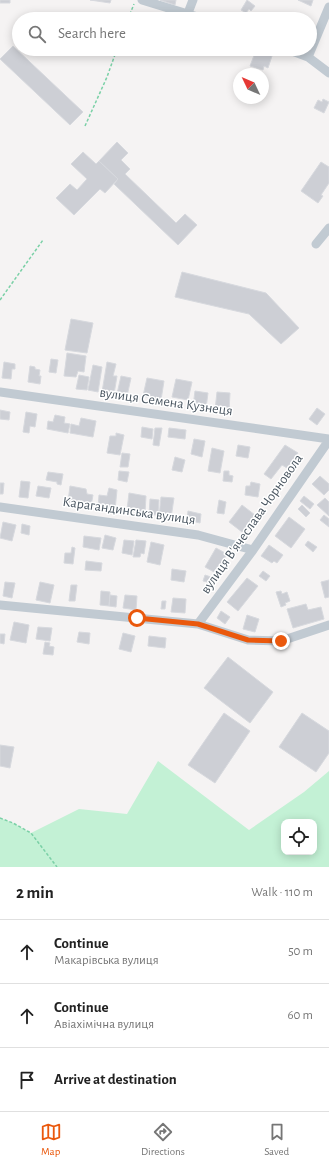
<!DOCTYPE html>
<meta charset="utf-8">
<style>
body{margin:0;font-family:"Alegreya Sans",sans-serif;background:#f2f2f2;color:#222}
.controls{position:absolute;right:12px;bottom:12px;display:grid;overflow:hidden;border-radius:8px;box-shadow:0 2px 10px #0003}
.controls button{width:36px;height:36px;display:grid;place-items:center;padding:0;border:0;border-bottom:1px solid #e0e0e0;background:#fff;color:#222;font:20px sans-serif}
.compass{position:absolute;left:233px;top:68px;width:36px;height:36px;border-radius:50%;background:#fff;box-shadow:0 2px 10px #0003;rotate:314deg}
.stop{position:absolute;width:12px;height:12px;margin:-9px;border:3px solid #ea580c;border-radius:50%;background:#fff}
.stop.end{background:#ea580c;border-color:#fff;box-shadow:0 1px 4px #0008}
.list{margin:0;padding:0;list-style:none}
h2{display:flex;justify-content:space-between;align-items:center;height:52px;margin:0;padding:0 16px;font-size:17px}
h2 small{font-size:13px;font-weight:400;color:#767676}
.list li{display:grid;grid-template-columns:26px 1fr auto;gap:12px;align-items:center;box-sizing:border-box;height:64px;padding:0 16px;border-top:1px solid #e0e0e0}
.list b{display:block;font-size:15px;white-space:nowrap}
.list p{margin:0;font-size:13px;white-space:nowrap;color:#767676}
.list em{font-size:13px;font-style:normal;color:#767676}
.icon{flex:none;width:22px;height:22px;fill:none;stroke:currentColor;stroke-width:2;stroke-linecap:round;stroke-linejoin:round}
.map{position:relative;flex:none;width:329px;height:867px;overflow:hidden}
.search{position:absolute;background:#fff;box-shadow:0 2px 10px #0003;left:12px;right:12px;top:12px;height:44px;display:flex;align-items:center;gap:10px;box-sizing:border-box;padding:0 14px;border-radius:22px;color:#767676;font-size:15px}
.sheet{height:244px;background:#fff}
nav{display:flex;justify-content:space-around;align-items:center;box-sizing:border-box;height:56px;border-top:1px solid #e0e0e0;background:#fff;font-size:11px;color:#767676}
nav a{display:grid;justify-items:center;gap:2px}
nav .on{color:#ea580c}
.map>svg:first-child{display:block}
.green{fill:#c3f1d5;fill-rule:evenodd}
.building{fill:#cdcfd5;stroke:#d7d9de}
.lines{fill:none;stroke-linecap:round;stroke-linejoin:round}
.path{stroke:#7ad0a6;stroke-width:1.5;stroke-dasharray:3 2;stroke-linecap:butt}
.minor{stroke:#c1cad2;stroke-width:9}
.route{stroke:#ea580c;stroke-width:5}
.labels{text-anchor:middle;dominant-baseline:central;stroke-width:3;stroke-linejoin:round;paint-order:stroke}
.street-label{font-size:14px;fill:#4a5661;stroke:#fff}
</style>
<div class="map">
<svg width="329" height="867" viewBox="0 0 329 867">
<rect width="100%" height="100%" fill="#f5f3f3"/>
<path class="green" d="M158 761 249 830 304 792 329 771V867H0V818L13 823 31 833 79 809 127 814ZM284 822H314V852H284Z"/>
<path class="building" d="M0 0H10V3H0Z
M90 0H111L110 3Z
M160 0H176L175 5Z
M247 0 255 6 251 11 249 9 246 13 241 10Z
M298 0H313L311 6Z
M288 15 301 19H286Z
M13 46 83 112 70 125 0 59Z
M256 50 272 56 268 68 264 66 263 70 250 66Z
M323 99 329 102 324 113 314 108 318 100 322 102Z
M117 142 128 153 121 160 130 169 125 174 176 223 185 214 197 225 178 245 114 184 118 179 99 161Z
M83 152 96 164 99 161 118 179 105 193 100 189 74 215 56 198 70 184 77 190 87 179 71 164Z
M321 162 329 167V183L321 195 323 196 318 203 301 191Z
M182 272 266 293 299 328 281 344 249 314 175 297Z
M71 319 93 323 87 353 65 350Z
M67 353 86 356 84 372 78 371 76 377 64 376Z
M51 359 58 360 56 373 49 372Z
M4 362 15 364V369H12L11 379 2 378Z
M107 362 116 364 113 376H117L114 394 102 392Z
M93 365 102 367 98 392 88 390Z
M30 366 35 367V369L40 370 39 376H41L40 384 28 382Z
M79 375 89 377 87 390 76 389Z
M121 376 131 378 127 396 117 394Z
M147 378 164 381 161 400 143 396Z
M176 379 192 382 188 400 172 397Z
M195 391 208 393 206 408 193 406Z
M217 392 230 393 229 411 215 410Z
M317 408 325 414 317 425 309 419Z
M0 410 10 412 9 420 0 419Z
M26 412 37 414 35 427 30 426 29 433 23 432Z
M55 415 65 417 64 423 70 424 68 433 47 429 48 421 53 422Z
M81 418 96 421 93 437 70 433 71 424 79 426Z
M142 427 153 429 152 439 141 437Z
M155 428H162L159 446 153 445Z
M169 428 186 430 185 439 168 437Z
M116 433 124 435 120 455 107 453 110 436H116Z
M194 439 205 441 202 457 191 454Z
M238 445 250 447 248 458 236 456Z
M285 445 298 453 287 468 282 465 271 479 264 474Z
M212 448 224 451 220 473 208 471Z
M122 453 130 454 128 467H120Z
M175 457 185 460 182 472 172 470Z
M119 471 129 472 127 482 118 480Z
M224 471H229V475L233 476 232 482 223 481Z
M48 472 63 474 61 485 57 484V482L46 480Z
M320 476 329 484V490L324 495 312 484Z
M21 481 30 482 28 498 19 497Z
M251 482 260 484 258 497 245 495 246 486H250Z
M0 483H4L3 494H0Z
M38 486 51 488 49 498 36 496Z
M70 486 86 489 87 494 93 495 91 506 68 502Z
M109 488 117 490 115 510 98 508 99 495 107 496Z
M129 493 146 496 145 513 127 510Z
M304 496 314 504 310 509 300 501Z
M161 497 174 498 171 518 159 517Z
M325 498 329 502V516L317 505Z
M150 499 159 500 158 515H149Z
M219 500 226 502 224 514 217 513Z
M242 505 255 515 242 532 229 522Z
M302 505 310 513 306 517 298 509Z
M188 511 201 514 200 523 187 520Z
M324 515 329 519V527L320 520Z
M289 517 305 529 291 548 275 536Z
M3 522 16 525 12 541 0 538Z
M22 524 30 526 29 535 21 533Z
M105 535 116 538 113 550 102 548Z
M84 536 101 538 99 550 83 547Z
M124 540 134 541 132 555 122 553Z
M136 540 146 541 144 554 141 553 140 557H133Z
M308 541 317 547 313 552 305 545Z
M151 542 164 545 160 565 147 562Z
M269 545 283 555 277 563 274 561 272 563 261 556Z
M72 547 75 548 73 564 64 563 65 553H71Z
M216 548 227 554 222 562 224 564 220 571 216 569 214 572 205 567Z
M86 561 102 563 101 571 85 570Z
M172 569 186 571 184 582 171 580Z
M263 571 270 576 266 581 259 576Z
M205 575 214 578 212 583 203 581Z
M247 578 258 586 238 611 227 602Z
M329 580V597L325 598 321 582Z
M5 582 15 583 12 598 3 596Z
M40 582 54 585 50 603 36 600Z
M71 585H77L75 601H69Z
M101 591 110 592 109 606 100 605Z
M281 591 282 594 287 592 290 601 285 603 286 605 281 607 276 592Z
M110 595 117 596 116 607 109 606Z
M125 595 137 596 136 610 123 608Z
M173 598 186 599 185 613 171 612Z
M162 601H166L165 609H161Z
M306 604 308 610 321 607 324 619 293 628 287 609Z
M221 611 230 617 225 624 217 618Z
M247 615 259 619 255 632 243 629Z
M14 622 29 625 26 643 10 640Z
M38 627 52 628 50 641 36 639Z
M79 632 90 633 89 644 77 642Z
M123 633 135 636 131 652 119 649Z
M0 634H5L4 644 0 643Z
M149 636 166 638 165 648 148 646Z
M45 642 50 643 49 646 54 647 53 655 43 654Z
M228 657 273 692 250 723 204 688Z
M224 713 250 731 215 783 188 765Z
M302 713 329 731V753L316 772 279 747Z
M0 745 14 747 10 768 0 766Z"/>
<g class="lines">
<path class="path" d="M128 19 134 4
M85 126 107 77 117 49
M0 300 43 240
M0 818 13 823 31 833 57 867"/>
<path class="minor" d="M142 0 204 19
M188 13 193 0
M287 49 308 57 329 73
M308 57 329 7
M316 244 329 228
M0 392 329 439
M0 507 198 535 253 550
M0 605 198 624 248 640 281 641 329 625
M198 624 253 550 329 440"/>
</g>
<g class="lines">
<path class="route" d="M137 618 198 624 248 640 281 641"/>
</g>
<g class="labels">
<g class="street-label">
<text transform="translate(166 402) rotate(8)">вулиця Семена Кузнеця</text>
<text transform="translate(129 511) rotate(8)">Карагандинська вулиця</text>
<text transform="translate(252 524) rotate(-55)">вулиця В'ячеслава Чорновола</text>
</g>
</g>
</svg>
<div class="controls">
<button><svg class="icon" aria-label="locate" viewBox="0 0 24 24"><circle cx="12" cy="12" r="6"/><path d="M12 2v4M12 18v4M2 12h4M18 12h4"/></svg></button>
</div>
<svg class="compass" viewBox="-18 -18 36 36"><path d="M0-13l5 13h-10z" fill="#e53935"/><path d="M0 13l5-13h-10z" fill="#767676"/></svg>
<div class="stop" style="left:137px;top:618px"></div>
<div class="stop end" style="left:281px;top:641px"></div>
<div class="search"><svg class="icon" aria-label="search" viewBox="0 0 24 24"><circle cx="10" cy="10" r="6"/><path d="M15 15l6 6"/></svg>Search here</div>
</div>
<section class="sheet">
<h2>2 min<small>Walk · 110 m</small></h2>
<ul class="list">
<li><svg class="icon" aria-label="ahead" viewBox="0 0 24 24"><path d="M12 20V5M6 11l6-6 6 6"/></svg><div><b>Continue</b><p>Макарівська вулиця</p></div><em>50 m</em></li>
<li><svg class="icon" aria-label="ahead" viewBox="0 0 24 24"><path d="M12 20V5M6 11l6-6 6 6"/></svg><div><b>Continue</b><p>Авіахімічна вулиця</p></div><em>60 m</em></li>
<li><svg class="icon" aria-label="arrive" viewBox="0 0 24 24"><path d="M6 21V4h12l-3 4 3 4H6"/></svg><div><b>Arrive at destination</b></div></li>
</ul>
</section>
<nav>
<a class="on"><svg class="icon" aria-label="map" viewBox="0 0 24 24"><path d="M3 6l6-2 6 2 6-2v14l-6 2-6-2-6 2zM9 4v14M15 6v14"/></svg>Map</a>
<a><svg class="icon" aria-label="directions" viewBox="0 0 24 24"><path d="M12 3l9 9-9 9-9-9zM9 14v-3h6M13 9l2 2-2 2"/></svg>Directions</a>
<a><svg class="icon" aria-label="saved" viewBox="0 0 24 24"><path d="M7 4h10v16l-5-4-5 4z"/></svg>Saved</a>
</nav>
